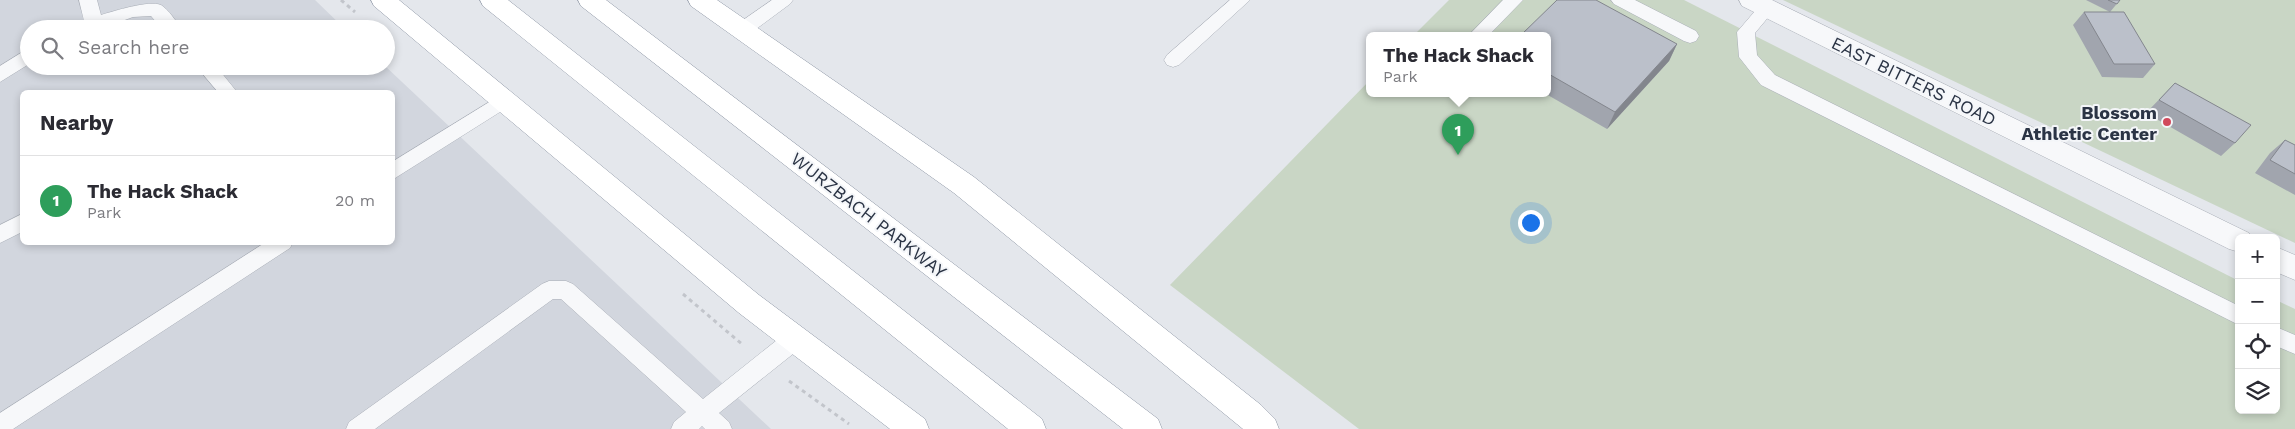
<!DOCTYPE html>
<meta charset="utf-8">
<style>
body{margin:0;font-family:"Work Sans",sans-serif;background:#f2f2f3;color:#2b2b33}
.controls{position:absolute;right:15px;bottom:15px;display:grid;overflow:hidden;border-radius:8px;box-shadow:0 2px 8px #0003}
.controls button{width:45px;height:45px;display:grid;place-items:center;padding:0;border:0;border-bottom:1px solid #e1e1e2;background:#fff;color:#2b2b33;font:25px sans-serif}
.you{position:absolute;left:1530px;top:222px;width:18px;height:18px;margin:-12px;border:4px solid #fff;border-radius:50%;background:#1a73e8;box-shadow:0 0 0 8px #1a73e833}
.badge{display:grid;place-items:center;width:32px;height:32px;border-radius:50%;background:#7c3aed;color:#fff;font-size:16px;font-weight:700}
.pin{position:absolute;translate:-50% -41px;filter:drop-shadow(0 1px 2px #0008)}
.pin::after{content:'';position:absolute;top:26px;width:18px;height:15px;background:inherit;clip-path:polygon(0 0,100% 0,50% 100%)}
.popup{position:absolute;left:1366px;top:32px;width:185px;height:65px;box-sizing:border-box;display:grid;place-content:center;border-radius:8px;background:#fff;filter:drop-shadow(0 1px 4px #0005);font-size:16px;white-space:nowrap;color:#7c7c81}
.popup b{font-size:19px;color:#2b2b33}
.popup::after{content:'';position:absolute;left:50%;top:100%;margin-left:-10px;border:10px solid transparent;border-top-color:#fff}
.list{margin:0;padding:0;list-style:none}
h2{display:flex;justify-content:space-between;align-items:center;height:65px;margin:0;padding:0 20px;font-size:21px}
h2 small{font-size:16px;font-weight:400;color:#7c7c81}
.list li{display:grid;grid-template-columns:32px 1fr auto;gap:15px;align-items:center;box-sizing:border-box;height:90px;padding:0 20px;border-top:1px solid #e1e1e2}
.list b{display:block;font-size:19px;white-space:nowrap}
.list p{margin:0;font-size:16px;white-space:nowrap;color:#7c7c81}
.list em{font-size:16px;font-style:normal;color:#7c7c81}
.icon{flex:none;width:28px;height:28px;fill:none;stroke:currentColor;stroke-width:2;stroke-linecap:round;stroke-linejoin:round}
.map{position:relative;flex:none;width:2295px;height:429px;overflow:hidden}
.search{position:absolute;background:#fff;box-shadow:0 2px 8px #0003;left:20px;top:20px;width:375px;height:55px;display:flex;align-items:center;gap:12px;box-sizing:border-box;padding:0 18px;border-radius:28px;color:#7c7c81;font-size:19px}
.panel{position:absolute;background:#fff;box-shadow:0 2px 8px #0003;left:20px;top:90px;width:375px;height:155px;border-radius:8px}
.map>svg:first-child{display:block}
.built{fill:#d2d6de;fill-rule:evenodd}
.green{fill:#c9d6c5}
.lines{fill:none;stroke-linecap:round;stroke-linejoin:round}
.service-casing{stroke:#a9aeb7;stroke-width:1}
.minor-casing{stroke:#a9aeb7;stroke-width:1}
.motorway-casing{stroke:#8b94a3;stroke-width:1}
.path{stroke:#c2c5cb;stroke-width:3;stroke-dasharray:4 4;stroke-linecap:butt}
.service{fill:#f7f8fa;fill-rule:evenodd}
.minor{fill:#f7f8fa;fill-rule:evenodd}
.motorway{fill:#fff;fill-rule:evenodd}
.wall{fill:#a1a5ae}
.shaded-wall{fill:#83868d}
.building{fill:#bbc0ca;stroke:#83868d}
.poi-dot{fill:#d1495b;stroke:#f4f6f9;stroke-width:2}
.labels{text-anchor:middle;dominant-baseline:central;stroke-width:4;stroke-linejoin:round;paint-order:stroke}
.street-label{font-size:18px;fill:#2b3445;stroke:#f4f6f9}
.poi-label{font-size:18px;font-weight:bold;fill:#2b3445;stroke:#f4f6f9;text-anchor:end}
</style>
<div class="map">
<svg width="2295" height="429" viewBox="0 0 2295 429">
<rect width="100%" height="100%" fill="#e4e7ec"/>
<path class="built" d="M0 0H315L345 29H29V66H385L771 429H0ZM22 92H392V242H22Z"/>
<path class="green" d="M1449 0H1684L2239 281V410H2276V300L2295 309V429H1359L1170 285 1369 81V94H1547V36H1413Z
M1783 0H2295V243Z"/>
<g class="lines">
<g class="service-casing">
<path id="service" d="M79 0H97L101 15C114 11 149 0 161 5 168 9 177 22 181 29H162L151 16 133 17 100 29H74L77 24 84 21Z
M772 0H793L790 4 748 35 742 36 736 35 733 30 736 25Z
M1230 0H1250L1179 65 1173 67 1167 65 1164 60 1167 55Z
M1503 0H1523L1488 36H1468Z
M1611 0H1635L1696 31 1699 36 1696 41 1690 43 1684 41 1614 4Z
M1767 2 1773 4 1776 8 1755 33 1757 55 1775 75 2239 306V325L1761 85 1739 57 1737 32 1761 4Z
M29 48V64L0 82V66Z
M196 66H216L237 92H218Z
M504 93 511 95 513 100 511 105 392 180V162Z
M22 214V232L0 243V225Z
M266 242H293L290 248 13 429H0V413Z
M549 281H566L573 284 703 399 787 332 795 330 803 332 806 339 803 346 719 413 729 422 732 429H705L702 426 699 429H671L674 422 686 412 561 299H553L375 429H346L349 422 542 284Z
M2276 327 2295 335V354L2276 346Z"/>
</g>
<g class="minor-casing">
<path id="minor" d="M1739 0H1772L2249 233 2251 238H2239V252L2229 249 1742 6Z
M2276 247 2295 255V280L2276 272Z"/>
</g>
<g class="motorway-casing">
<path id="motorway" d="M371 0H399L759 295 925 419 929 429H890L739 313 374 6Z
M480 0H508L1042 419 1046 429H1008L483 6Z
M578 0H606L1158 419 1162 429H1123L581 6Z
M688 0H717L974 177 1261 405 1275 419 1279 429H1243L954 193 691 6Z"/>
</g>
<path class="path" d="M341 0 355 12
M683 294 743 345
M789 381 849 424"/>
<use href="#service" class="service"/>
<use href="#minor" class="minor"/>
<use href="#motorway" class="motorway"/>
</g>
<path class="wall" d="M2086 0H2120L2110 12 2155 64 2143 78 2102 77 2073 25 2084 12H2110Z
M1547 36 1677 44 1669 61 1607 129 1546 94H1547Z
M2175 83 2235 143 2221 156 2146 113Z
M2285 140 2295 145V195L2255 173 2270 153Z"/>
<path class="shaded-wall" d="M1677 44 1669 61 1607 129 1615 112Z"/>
<path class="building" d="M1557 0H1596L1677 44 1615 112 1547 73V36H1520Z
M2108 0H2120L2117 4Z
M2084 12H2124L2155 64H2114Z
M2175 83 2251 125 2235 143 2159 100Z
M2285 140 2295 145V174L2270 160Z"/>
<circle class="poi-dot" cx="2167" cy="122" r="5"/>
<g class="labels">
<g class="street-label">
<text transform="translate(1914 81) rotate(26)">EAST BITTERS ROAD</text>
<text transform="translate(869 215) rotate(38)">WURZBACH PARKWAY</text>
</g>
<g class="poi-label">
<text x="2157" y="112">Blossom<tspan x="2157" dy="21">Athletic Center</tspan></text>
</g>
</g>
</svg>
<div class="controls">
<button>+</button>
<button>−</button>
<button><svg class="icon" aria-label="locate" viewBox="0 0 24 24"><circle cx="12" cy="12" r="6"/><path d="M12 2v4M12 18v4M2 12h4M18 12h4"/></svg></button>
<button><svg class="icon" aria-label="layers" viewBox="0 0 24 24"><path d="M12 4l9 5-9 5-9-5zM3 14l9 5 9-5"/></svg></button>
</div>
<div class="you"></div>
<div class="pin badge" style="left:1458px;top:155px;background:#2e9e5b">1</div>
<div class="popup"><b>The Hack Shack</b>Park</div>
<div class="search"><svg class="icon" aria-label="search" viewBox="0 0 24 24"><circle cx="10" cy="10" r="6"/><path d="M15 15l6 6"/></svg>Search here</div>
<section class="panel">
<h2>Nearby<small></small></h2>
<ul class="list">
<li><span class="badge" style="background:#2e9e5b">1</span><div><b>The Hack Shack</b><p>Park</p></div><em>20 m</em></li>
</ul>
</section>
</div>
